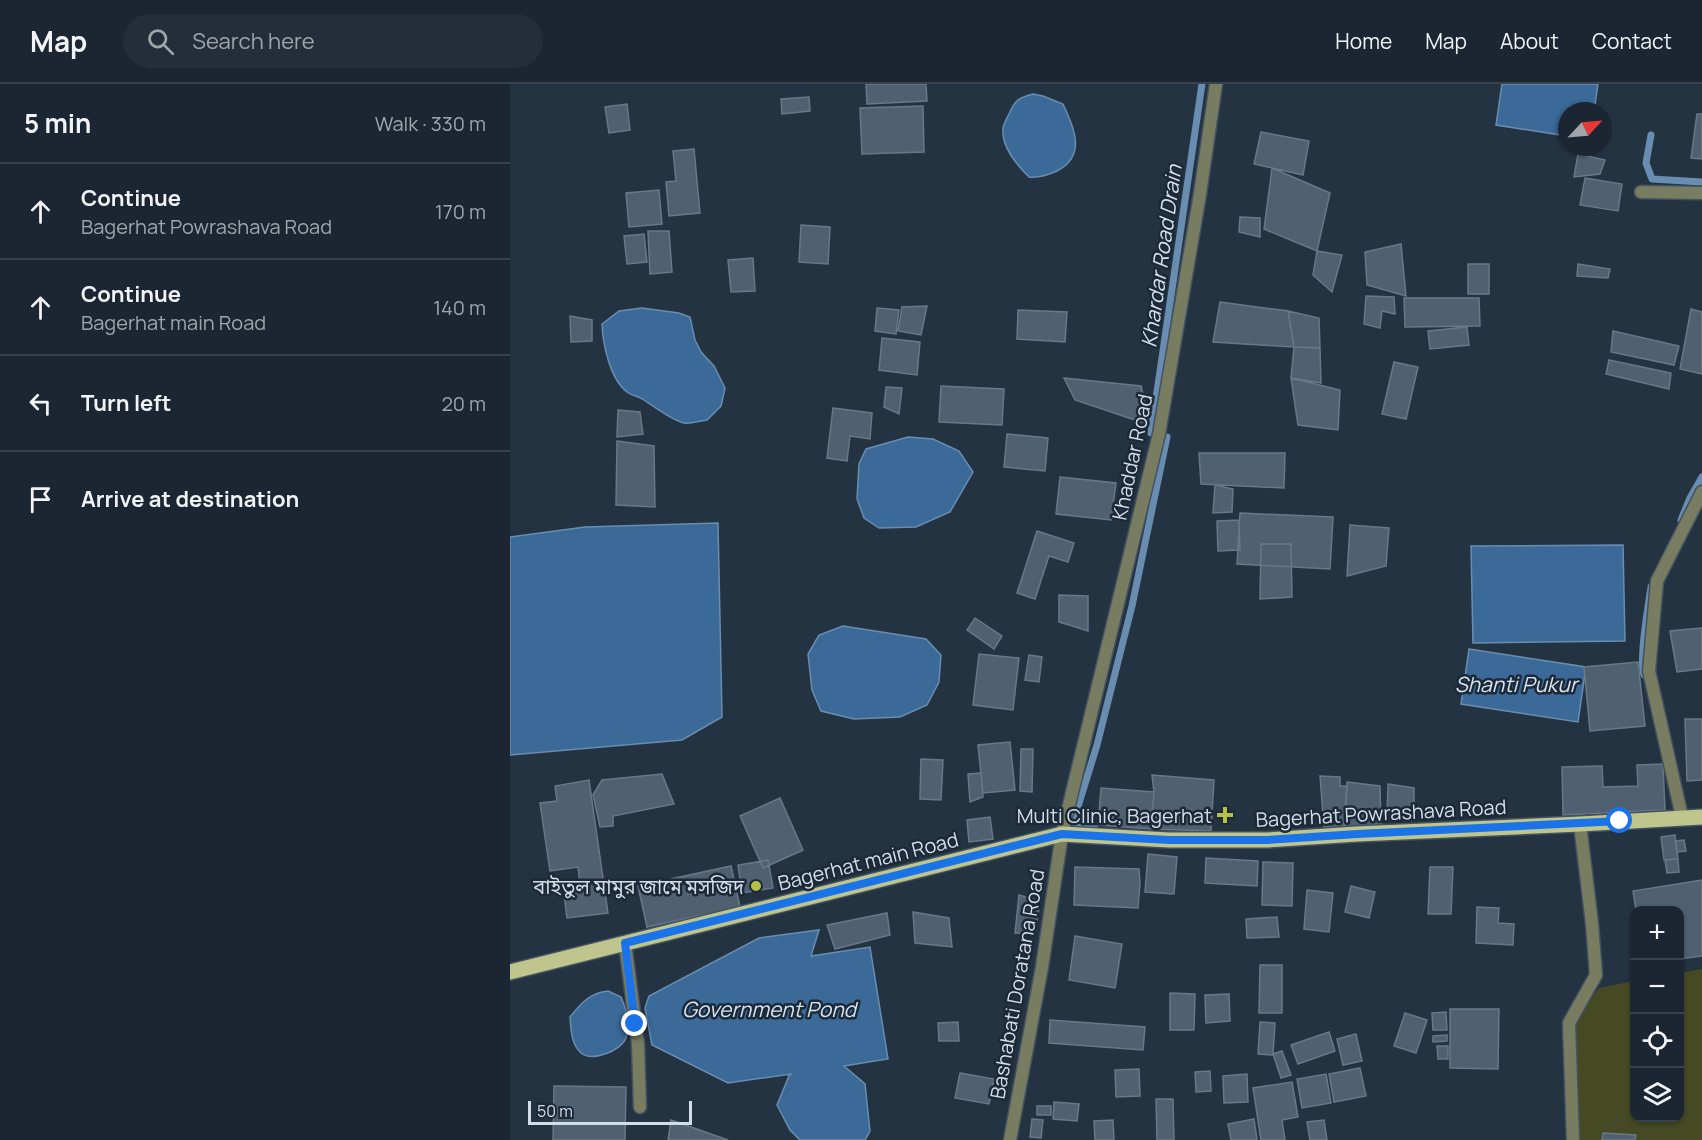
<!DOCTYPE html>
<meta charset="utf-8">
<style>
body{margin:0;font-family:Manrope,"Noto Sans Bengali",sans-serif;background:#242e3a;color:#f1f3f6}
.controls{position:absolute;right:18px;bottom:18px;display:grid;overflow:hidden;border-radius:12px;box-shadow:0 2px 4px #0004}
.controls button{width:54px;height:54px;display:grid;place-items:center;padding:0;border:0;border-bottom:2px solid #39434d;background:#1b2632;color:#f1f3f6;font:30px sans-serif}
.compass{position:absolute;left:1048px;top:18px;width:54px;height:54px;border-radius:50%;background:#1b2632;box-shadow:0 2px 4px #0004;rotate:64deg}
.scale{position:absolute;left:18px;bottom:15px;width:164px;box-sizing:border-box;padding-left:6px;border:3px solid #d4dee8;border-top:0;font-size:16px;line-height:21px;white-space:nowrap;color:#d4dee8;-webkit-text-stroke:4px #1b2938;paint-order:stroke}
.stop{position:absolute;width:18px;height:18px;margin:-14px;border:4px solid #1a73e8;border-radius:50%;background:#fff}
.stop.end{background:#1a73e8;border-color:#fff;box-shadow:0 2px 6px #0008}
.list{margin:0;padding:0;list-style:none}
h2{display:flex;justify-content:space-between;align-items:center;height:78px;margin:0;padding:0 24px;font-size:26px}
h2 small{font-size:20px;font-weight:400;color:#a0a5ac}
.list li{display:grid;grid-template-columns:39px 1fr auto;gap:18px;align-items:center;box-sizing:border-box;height:96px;padding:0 24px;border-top:2px solid #39434d}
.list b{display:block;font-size:22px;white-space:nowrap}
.list p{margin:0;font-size:20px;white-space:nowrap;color:#a0a5ac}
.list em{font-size:20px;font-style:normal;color:#a0a5ac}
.icon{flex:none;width:33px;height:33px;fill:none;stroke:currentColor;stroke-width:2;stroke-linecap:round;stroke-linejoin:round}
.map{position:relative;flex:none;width:1192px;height:1056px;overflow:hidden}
header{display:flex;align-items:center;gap:36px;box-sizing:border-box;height:84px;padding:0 30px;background:#1b2632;border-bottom:2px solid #39434d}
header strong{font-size:28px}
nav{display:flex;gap:33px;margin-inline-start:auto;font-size:21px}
.search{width:420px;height:54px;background:#242e3a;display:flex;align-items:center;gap:15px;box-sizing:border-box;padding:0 21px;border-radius:33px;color:#a0a5ac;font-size:22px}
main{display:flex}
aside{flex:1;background:#1b2632}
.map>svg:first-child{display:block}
.green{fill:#454a24}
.water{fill:#3b6a98;stroke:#698db0;stroke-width:1.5}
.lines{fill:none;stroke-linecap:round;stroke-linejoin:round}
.stream{stroke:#698db0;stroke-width:7}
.building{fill:#4f6070;stroke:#68788a;stroke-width:1.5}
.minor-casing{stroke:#445260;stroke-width:15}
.tertiary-casing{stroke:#445260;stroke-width:15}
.primary-casing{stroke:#445260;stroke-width:18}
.minor{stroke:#787c61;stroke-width:12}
.tertiary{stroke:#787c61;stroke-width:12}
.primary{stroke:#bec68d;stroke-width:15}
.route{stroke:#1a73e8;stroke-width:8}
.poi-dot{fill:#b6c148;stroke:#1b2938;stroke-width:2}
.labels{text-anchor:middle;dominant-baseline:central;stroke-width:5;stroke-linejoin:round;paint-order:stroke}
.street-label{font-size:20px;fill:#d4dee8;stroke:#1b2938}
.poi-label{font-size:20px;fill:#d4dee8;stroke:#1b2938;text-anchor:end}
.water-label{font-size:21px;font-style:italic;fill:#d6e3f1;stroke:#1b2938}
</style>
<header>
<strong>Map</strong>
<div class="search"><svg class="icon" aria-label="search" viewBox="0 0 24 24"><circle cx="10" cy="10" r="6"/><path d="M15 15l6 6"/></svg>Search here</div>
<nav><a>Home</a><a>Map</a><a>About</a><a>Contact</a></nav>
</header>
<main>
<aside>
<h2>5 min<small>Walk · 330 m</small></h2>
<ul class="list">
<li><svg class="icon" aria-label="ahead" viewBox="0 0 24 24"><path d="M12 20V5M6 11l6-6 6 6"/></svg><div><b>Continue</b><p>Bagerhat Powrashava Road</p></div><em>170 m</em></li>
<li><svg class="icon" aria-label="ahead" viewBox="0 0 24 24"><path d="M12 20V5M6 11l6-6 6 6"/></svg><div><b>Continue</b><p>Bagerhat main Road</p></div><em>140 m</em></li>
<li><svg class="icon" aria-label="left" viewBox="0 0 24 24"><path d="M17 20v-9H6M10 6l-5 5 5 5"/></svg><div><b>Turn left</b></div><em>20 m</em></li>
<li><svg class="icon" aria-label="arrive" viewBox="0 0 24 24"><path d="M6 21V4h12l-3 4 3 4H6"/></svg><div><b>Arrive at destination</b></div></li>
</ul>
</aside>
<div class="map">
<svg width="1192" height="1056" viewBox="0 0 1192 1056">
<rect width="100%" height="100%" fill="#243342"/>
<path class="green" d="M1192 885V1056H1069L1065 1009 1062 945 1073 925 1089 904 1124 897V1034H1170V889Z"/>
<path class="water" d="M992 0H1088L1084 27H1057V52L986 41Z
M523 10 533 12 553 20C564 43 577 72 547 87 538 91 529 94 519 93 507 81 491 63 493 44 494 39 497 34 499 30 505 16 508 14 523 10Z
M132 224 169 229 180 233 185 256 191 268 204 282 215 304 211 322 197 336C190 337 180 340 174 339 163 337 143 322 134 316 129 312 122 312 117 308 100 295 93 261 92 240L109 227Z
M398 353 423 355 449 367 463 388 440 428 406 443 369 444 354 434 347 415 349 380 356 365Z
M208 439 212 633 172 656 0 671V453L75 443Z
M1113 461 1115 557 963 559 961 462Z
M333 542 416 555 431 571 429 598 417 621 390 633 344 635 311 627 302 606 298 570 309 551Z
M959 565 1076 583 1068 638 951 620Z
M309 846 301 872 360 863 378 975 334 982 355 1000 360 1047 355 1056H290L280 1046 267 1021 279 992 281 990 218 999 142 961 135 924 139 912 249 854Z
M98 907 111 913C116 925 122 941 116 954 111 967 82 978 71 969 61 960 61 945 60 933 71 919 80 909 98 907Z"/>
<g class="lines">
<path class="stream" d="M1141 51 1136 79 1142 95 1192 98
M641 349 692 0
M1171 436 1180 414 1192 393
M1134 591C1129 574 1138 524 1141 503
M585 745 562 742 587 661 622 522 657 353"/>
</g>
<path class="building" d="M356 0H416L417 17 357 20Z
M299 13 300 27 272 30 271 15Z
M117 20 120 46 99 49 95 23Z
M413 22 414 68 352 70 350 24Z
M1187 30H1192V75L1181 74Z
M751 48 799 57 793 91 744 80Z
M184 65 190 129 159 132 156 98 166 97 163 67Z
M1068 70 1095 76 1090 90 1064 93Z
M762 84 820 109 807 167 754 145Z
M1075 94 1112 100 1108 127 1070 121Z
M149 106 152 140 119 143 116 109Z
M730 133 750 134V153L729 148Z
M291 141 320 143 318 180 289 178Z
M138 147H159L162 188 140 190Z
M134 150 137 178 117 180 114 152Z
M891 160 896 212 857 201 855 168Z
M807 167 832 171 822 208 803 191Z
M243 174 245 207 221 208 218 176Z
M958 180H979V210H958Z
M1068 180 1100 185 1098 194 1067 192Z
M856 212 884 213 885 230 872 227 870 244 854 240Z
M894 214H969L970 242 895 243Z
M710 218 778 227 784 263 703 258Z
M417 222 411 251 388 247 392 223Z
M367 224 389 226 386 250 365 247Z
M1181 225 1192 228V290L1170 285Z
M508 226 557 228 555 258 507 255Z
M778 227 809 234 810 264 784 263Z
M60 232 82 236V257L61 258Z
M957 243 959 261 920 265 918 247Z
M1103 247 1169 262 1164 281 1101 268Z
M372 254 410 258 407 291 369 286Z
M784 263 810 264 811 299 781 294Z
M1099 276 1161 289 1159 305 1096 290Z
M884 278 908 283 896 335 872 330Z
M554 294 631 302 640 341 565 316Z
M781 294 830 306 828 346 788 341Z
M431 302 494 305 492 341 429 338Z
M376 303 392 304 389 330 374 323Z
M323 324 362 329 360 355 340 352 337 377 317 374Z
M108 326 130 328 133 350 107 353Z
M497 350 538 354 535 387 494 383Z
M107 357 144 362 145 423 106 421Z
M689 369H775L774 404 691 400Z
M550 393 606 399 601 436 546 430Z
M705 401 723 405 722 428 703 429Z
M730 429 823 433 820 485 727 480Z
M729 436 730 466 708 467 707 437Z
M840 441 879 444 876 482 837 492Z
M527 447 564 459 558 478 539 472 525 515 507 509Z
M751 460H781L782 513 750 515Z
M549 511 578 512V547L549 538Z
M465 534 492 552 484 565 457 546Z
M1192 544V585L1167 588 1160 547Z
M469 570 509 574 503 626 463 621Z
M519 571 532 573 529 598 515 596Z
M1128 578 1135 642 1080 647 1074 583Z
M1175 635H1192V696L1177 697Z
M500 658 505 706 473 709 468 661Z
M511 665H523L522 708 510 707Z
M411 675 433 676 431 716 410 715Z
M1153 680 1155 726 1053 731 1052 683 1092 682 1093 703 1128 702 1127 681Z
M471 689 473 713 460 718 458 690Z
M152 690 164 720 103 732V742L90 743 83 711 92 696Z
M642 691 704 696 701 747 641 745 644 708Z
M810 692 830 693V702H837L834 743H814Z
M79 696 98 829 57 834 54 810 71 808 68 783 40 787 30 719 47 717 45 702Z
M837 698 870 702 871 740 835 744Z
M878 700 904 704V736L877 735Z
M591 704 644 708 641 745 588 741Z
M270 714 293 766 253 784 230 732Z
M480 733 483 755 459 758 457 736Z
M1165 751 1168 775 1154 776 1151 753Z
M1174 756 1176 767 1167 768 1165 757Z
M638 770 667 773 664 810 635 808Z
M696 774 748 777 747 802 695 799Z
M1168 775 1169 788 1157 789 1155 776Z
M258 776 263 804 232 809 228 781Z
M753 778 783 779 782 822 752 821Z
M221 782 230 823 137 843 128 802Z
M565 783 629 785 630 799 628 824 564 821Z
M920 783H943L941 830H918Z
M1192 796V872L1170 875V826H1126L1123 807Z
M841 802 865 808 859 834 835 828Z
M797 806 823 809 819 848 794 845Z
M509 811 530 817 525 850 505 849Z
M967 823 989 824 988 839 1004 840 1003 861 966 859Z
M403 828 439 834 442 863 405 859Z
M377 829 380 851 325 865 317 841Z
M767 833 769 853 737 854 736 835Z
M565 852 612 860 605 904 559 896Z
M750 881H772V929H749Z
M660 909 685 910 684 946H660Z
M719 910 720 937 696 939 695 911Z
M940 925H989L988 985 940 984Z
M936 928 937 946H923L922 929Z
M895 929 917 936 906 969 884 962Z
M540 936 635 943 633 966 539 959Z
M448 938 449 957H429L428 939Z
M750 938 765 939 763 971 748 970Z
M819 948 825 967 788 980 781 961Z
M846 950 852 977 833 981 827 955Z
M937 951V957L923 958V952Z
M927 962H938V975H928Z
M772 967 781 991 771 994 763 970Z
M850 984 856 1012 824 1018 819 990Z
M629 985 630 1012 606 1013 605 986Z
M700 987 701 1007 686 1008 685 988Z
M450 989 484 995 479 1020 445 1014Z
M737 990 738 1018 714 1019 713 992Z
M816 990 821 1019 792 1024 787 995Z
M782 998 788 1033 772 1036 775 1056H751L743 1004Z
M44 1002 116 1003 115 1056H43Z
M646 1015H663L664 1056H647Z
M544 1018 569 1020 567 1037 543 1035Z
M527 1022H541V1031H527Z
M522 1035 533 1036 531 1054 520 1053Z
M744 1035 747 1056H721L718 1040Z
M161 1036 218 1056H158Z
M603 1036 604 1056H585L584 1037Z
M814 1036 817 1056H800L797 1038Z
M1093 1049 1126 1051 1125 1056H1092Z"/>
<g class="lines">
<g class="minor-casing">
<path id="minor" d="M115 859 128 960 130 1023
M1063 1056 1059 939 1086 891 1082 840 1070 740"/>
</g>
<g class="tertiary-casing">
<path id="tertiary" d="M1131 108 1192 109
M1172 733 1139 587 1147 497 1192 408
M500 1056 532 883 552 750 649 350 690 110 706 0"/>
</g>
<g class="primary-casing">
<path id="primary" d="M0 888 552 750 659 756H757L847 750 1070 740 1192 733"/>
</g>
<use href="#minor" class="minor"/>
<use href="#tertiary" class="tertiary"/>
<use href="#primary" class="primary"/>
</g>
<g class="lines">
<path class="route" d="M125 940 115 859 552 750 659 756H757L847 750 1110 737"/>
</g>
<g class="poi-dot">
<path d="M712 722h6v6h6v6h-6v6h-6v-6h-6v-6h6z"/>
<circle cx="246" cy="802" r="6"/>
</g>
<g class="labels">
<g class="street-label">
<text transform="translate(622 373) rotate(-78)">Khaddar Road</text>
<text transform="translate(871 729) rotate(-3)">Bagerhat Powrashava Road</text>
<text transform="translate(358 777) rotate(-14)">Bagerhat main Road</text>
<text transform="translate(507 900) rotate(-80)">Bashabati Doratana Road</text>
</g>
<g class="poi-label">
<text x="702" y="731">Multi Clinic, Bagerhat</text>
<text x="234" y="802">বাইতুল মামুর জামে মসজিদ</text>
</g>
<g class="water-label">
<text transform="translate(651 172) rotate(-82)">Khardar Road Drain</text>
<text x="1006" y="600">Shanti Pukur</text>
<text x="259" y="925">Government Pond</text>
</g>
</g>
</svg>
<div class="controls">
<button>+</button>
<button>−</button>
<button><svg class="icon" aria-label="locate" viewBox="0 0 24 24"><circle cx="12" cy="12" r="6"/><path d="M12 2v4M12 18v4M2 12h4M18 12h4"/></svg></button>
<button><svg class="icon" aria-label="layers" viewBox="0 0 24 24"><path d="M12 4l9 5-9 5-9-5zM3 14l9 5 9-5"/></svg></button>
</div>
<svg class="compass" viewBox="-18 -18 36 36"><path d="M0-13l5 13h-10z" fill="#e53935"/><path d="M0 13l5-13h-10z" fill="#a0a5ac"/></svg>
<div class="scale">50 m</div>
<div class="stop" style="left:1110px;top:737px"></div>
<div class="stop end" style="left:125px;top:940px"></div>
</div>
</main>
